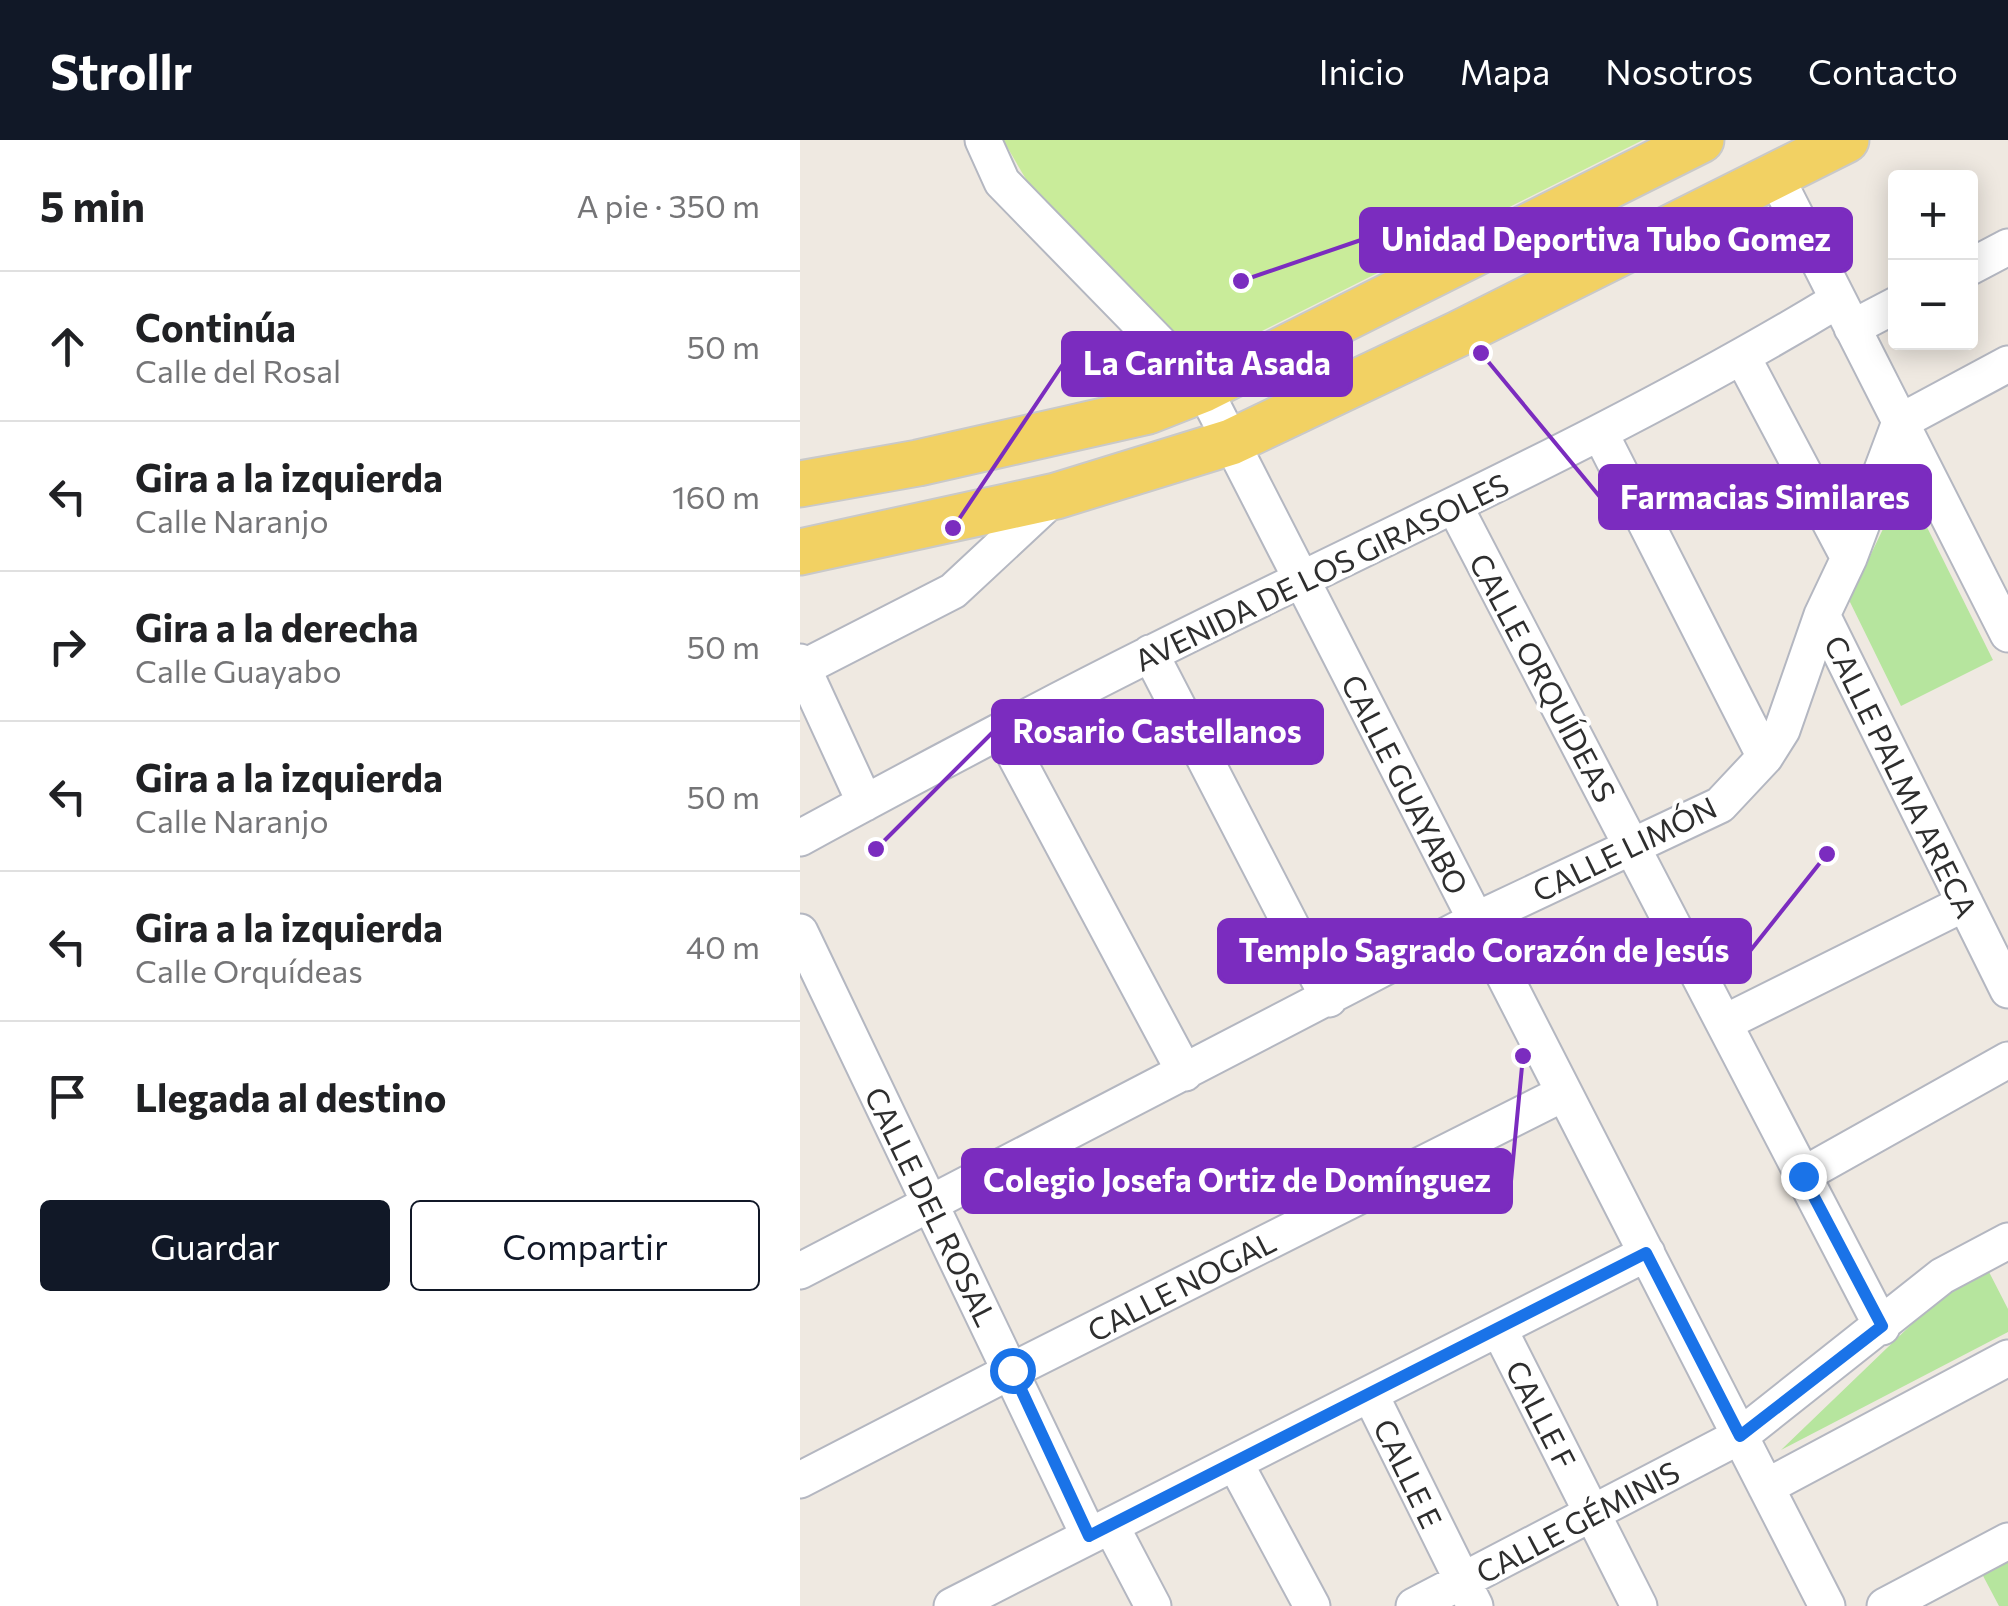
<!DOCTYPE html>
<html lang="es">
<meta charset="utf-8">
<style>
body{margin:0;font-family:Commissioner,sans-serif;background:#f6f6f6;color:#202124}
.controls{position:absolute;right:30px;top:30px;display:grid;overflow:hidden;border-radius:10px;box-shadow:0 5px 25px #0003}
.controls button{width:90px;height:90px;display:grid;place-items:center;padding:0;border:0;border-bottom:2px solid #e0e0e0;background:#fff;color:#202124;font:50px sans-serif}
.stop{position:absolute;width:30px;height:30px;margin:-22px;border:8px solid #1a73e8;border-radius:50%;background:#fff}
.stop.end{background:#1a73e8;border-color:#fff;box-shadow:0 2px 10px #0008}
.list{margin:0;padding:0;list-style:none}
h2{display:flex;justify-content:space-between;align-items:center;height:130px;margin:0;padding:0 40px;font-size:42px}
h2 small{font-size:32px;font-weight:400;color:#757577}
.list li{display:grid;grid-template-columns:65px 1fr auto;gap:30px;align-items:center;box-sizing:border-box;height:150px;padding:0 40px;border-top:2px solid #e0e0e0}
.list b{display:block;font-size:38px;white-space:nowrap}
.list p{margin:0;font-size:32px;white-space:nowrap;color:#757577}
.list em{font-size:32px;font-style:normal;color:#757577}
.actions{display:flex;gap:20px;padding:30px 40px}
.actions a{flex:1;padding:22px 0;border:2px solid #111827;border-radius:10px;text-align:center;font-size:35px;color:#111827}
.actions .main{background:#111827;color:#fff}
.icon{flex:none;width:55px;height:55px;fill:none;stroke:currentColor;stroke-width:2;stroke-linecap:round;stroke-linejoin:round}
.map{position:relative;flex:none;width:1208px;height:1466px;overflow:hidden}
header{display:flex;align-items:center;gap:60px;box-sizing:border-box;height:140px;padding:0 50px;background:#111827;color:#fff}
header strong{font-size:48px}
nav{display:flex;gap:55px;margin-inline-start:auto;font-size:35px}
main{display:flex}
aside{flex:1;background:#fff}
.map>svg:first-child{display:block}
.green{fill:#b6e59e}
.pitch{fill:#c9ec9a}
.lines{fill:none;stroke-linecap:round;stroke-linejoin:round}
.minor-casing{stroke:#b4b7c1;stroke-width:39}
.major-casing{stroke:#c9c9c9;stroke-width:49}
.minor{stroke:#fff;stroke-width:35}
.major{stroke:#f2d163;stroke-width:45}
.route{stroke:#1a73e8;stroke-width:12}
.labels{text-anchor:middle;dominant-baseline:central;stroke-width:8;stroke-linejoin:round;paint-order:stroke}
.street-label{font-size:30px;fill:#2e2e2e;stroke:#fff}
.leader{fill:none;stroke:#7b2cbf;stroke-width:4}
.callout-dot{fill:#7b2cbf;stroke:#fff;stroke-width:4}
.callout{fill:#7b2cbf;stroke:#7b2cbf;stroke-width:4}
.callout-label{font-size:32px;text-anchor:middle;font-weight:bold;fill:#fff}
</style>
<header>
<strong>Strollr</strong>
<nav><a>Inicio</a><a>Mapa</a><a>Nosotros</a><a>Contacto</a></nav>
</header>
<main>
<aside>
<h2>5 min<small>A pie · 350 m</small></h2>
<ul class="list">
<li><svg class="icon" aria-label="ahead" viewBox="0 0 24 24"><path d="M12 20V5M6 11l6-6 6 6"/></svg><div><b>Continúa</b><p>Calle del Rosal</p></div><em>50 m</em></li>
<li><svg class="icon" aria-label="left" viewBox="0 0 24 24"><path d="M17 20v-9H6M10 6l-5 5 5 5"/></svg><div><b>Gira a la izquierda</b><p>Calle Naranjo</p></div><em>160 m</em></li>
<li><svg class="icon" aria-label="right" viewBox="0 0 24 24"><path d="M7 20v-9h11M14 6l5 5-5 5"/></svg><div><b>Gira a la derecha</b><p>Calle Guayabo</p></div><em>50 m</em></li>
<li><svg class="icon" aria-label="left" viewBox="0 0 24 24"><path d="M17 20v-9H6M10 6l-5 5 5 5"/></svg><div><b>Gira a la izquierda</b><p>Calle Naranjo</p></div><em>50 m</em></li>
<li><svg class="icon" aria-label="left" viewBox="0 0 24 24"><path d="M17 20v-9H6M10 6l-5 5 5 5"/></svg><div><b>Gira a la izquierda</b><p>Calle Orquídeas</p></div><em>40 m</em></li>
<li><svg class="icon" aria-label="arrive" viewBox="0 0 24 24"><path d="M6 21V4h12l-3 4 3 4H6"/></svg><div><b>Llegada al destino</b></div></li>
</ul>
<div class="actions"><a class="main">Guardar</a><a>Compartir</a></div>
</aside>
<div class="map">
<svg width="1208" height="1466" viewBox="0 0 1208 1466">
<rect width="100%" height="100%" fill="#efe9e1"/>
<path class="green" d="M1105 343 1193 520 1101 566 1049 460Z
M1189 1132 1208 1169V1192L981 1310 1140 1157Z
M1208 1418V1466H1199L1181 1432Z"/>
<path class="pitch" d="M203 0H843L404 220 240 63Z"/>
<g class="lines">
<g class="minor-casing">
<path id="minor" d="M183 0 202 42 404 249 1027 1466
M976 37 1208 494
M1170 127 1208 107
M1052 188 1096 165
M943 218 1049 418
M800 293 965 617
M655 367 1082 1187
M1022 475 1208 850
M350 513 529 859
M0 522 65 663
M3 528 153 451 255 356
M202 591 385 933
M0 698C116 635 232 573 350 514 580 398 817 294 1038 160
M0 792 289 1396
M924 883 1165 763
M1003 1035 1208 920
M0 1131 676 780 920 665 965 617 982 590 1022 475 1049 418 1100 282 1208 224
M699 1189 839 1466
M570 1254 675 1466
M435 1323 512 1466
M0 1340 213 1230 764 953
M966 1347 1208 1218
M311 1386 353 1466
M152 1466 847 1113
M614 1466 940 1296 1142 1136 1208 1101
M1085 1466 1208 1401"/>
</g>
<g class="major-casing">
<path id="major" d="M0 344 118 323 348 271 404 249 901 0
M0 412 256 356 431 302 658 194 1046 0"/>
</g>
<use href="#minor" class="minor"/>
<use href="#major" class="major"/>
</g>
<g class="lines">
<path class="route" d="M212 1230 289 1396 846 1113 940 1296 1082 1186 1003 1036"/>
</g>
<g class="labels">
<g class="street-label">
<text transform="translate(521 431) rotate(-26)">AVENIDA DE LOS GIRASOLES</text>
<text transform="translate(744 537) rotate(62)">CALLE ORQUÍDEAS</text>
<text transform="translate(1102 636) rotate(64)">CALLE PALMA ARECA</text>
<text transform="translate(606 644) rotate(63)">CALLE GUAYABO</text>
<text transform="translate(824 708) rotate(-26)">CALLE LIMÓN</text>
<text transform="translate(132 1066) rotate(64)">CALLE DEL ROSAL</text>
<text transform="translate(381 1145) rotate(-27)">CALLE NOGAL</text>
<text transform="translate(742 1274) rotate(63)">CALLE F</text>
<text transform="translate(609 1333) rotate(64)">CALLE E</text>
<text transform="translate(777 1381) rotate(-28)">CALLE GÉMINIS</text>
</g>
</g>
<path class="leader" d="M441 141L561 100M153 388L263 224M681 213L800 357M76 709L193 592M1027 714L950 811M723 916L711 1041"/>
<g class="callout-dot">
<circle cx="441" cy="141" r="10"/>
<circle cx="153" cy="388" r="10"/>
<circle cx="681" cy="213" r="10"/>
<circle cx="76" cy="709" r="10"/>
<circle cx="1027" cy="714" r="10"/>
<circle cx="723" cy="916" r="10"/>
</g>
<g class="callout">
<rect x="561" y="69" width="490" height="62" rx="10"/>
<rect x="263" y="193" width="288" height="62" rx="10"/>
<rect x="800" y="326" width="330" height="62" rx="10"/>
<rect x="193" y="561" width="329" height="62" rx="10"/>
<rect x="419" y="780" width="531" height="62" rx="10"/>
<rect x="163" y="1010" width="548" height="62" rx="10"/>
</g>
<g class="callout-label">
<text x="806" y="111">Unidad Deportiva Tubo Gomez</text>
<text x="407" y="235">La Carnita Asada</text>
<text x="965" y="369">Farmacias Similares</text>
<text x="357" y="603">Rosario Castellanos</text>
<text x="684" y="822">Templo Sagrado Corazón de Jesús</text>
<text x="437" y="1052">Colegio Josefa Ortiz de Domínguez</text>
</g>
</svg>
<div class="controls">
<button>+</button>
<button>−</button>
</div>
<div class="stop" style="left:212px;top:1230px"></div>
<div class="stop end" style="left:1003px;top:1036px"></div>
</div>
</main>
